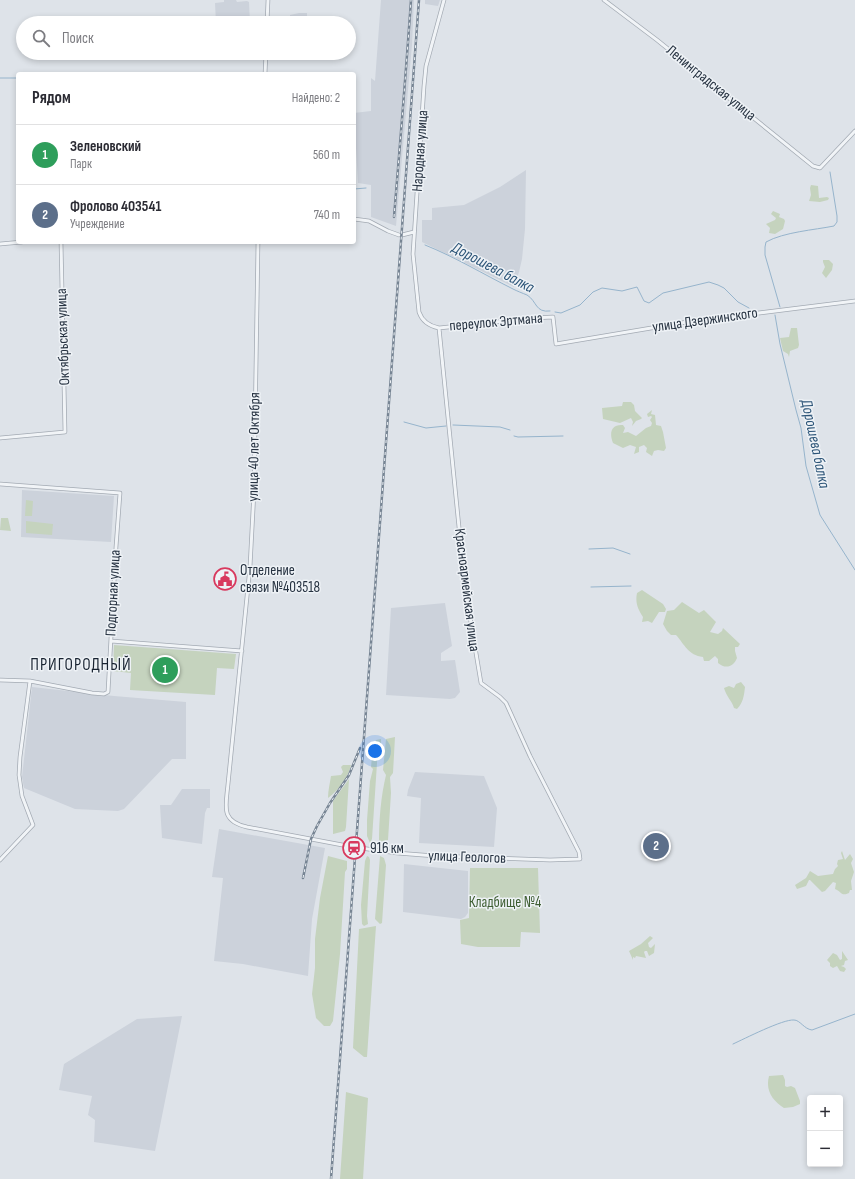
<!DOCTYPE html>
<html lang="ru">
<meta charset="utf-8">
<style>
body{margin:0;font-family:"Sofia Sans Condensed",sans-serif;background:#f2f2f3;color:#2b2b33}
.controls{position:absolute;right:12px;bottom:12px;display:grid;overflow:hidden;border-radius:4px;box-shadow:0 2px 6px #0003}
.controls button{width:36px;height:36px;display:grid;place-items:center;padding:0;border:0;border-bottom:1px solid #e1e1e2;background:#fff;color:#2b2b33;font:20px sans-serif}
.you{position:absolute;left:375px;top:751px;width:14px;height:14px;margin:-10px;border:3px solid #fff;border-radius:50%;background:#1a73e8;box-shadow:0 0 0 6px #1a73e833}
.badge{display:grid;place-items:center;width:26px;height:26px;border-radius:50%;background:#0b8043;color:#fff;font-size:13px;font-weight:700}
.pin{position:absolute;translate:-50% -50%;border:2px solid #fff;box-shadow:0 1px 4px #0006}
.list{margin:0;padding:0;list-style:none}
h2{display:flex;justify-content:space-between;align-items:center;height:52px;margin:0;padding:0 16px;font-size:17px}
h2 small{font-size:13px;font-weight:400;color:#7c7c81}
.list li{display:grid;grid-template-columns:26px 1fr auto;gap:12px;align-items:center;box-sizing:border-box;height:60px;padding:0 16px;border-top:1px solid #e1e1e2}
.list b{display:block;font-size:15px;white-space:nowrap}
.list p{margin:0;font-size:13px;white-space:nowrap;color:#7c7c81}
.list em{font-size:13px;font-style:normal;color:#7c7c81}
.icon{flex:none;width:22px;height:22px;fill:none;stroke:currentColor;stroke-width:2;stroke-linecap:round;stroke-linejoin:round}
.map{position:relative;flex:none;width:855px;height:1179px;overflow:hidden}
.search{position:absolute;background:#fff;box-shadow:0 2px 6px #0003;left:16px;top:16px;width:340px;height:44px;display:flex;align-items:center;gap:10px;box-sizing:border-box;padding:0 14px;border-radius:22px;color:#7c7c81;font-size:15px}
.panel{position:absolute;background:#fff;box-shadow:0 2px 6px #0003;left:16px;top:72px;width:340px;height:172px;border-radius:4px}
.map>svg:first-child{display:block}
.built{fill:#ccd2db}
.green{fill:#c5d3be}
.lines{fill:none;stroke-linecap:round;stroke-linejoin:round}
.stream{stroke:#96b4cc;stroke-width:1}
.tertiary-casing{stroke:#a3aab3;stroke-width:4.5}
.tertiary{stroke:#f1f4f7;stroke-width:3}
.rail-casing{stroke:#768493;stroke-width:2.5}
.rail{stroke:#eef2f6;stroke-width:1;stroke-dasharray:3;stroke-linecap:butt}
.labels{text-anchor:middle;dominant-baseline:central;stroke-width:3;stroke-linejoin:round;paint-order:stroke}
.street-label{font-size:15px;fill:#263241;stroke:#eef2f6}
.poi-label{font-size:15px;fill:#263241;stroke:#eef2f6;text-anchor:start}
.park-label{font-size:15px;fill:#3e5e32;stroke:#eef2f6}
.water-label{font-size:16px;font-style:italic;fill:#2d5578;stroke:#eef2f6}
.quarter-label{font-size:17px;letter-spacing:1px;fill:#182331;stroke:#eef2f6}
</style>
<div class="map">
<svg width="855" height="1179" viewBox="0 0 855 1179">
<rect width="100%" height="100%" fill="#dee3e9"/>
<path class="built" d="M224 0H236L237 2 247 1 249 2 250 23H216L215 3 224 2Z
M381 0H414L412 45 396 226 371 217V185L358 183 354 113 371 111V78L375 81Z
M425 0H440L438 6 425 4Z
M299 13H307V23H290V15Z
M526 170 525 229 522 259 519 272 514 287 422 242V220H432V208L464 205 500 187Z
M22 490 114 496 111 542 21 537Z
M445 603 452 646 441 653V661L455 660 460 692 455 698 450 699 386 695 391 608Z
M32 687 114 696 186 702V759H172L124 809 118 811 75 809 24 788 22 777Z
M415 772 484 776 497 808 494 847 419 843 421 798 407 796 408 790Z
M182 789H210V808H207L205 813 202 844 162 838 160 805H171Z
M219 829 325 848 312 919 308 976 243 964 214 961 223 878 212 877Z
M404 864 468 871V913L465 917 461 919 403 912Z
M182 1016 155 1151 94 1142 95 1120 88 1115 92 1096 59 1090 64 1064 137 1019Z"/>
<path class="green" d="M811 185 818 186 819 198 827 197 829 198 828 200 820 202 809 201 811 195 810 188Z
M773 211 780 214 779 217 784 219 785 221 783 229 775 234 769 233 770 228 766 224 775 220 776 218 771 214Z
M823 260H829L833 264 832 270 826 278 822 273 825 267 823 262Z
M791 328H797L799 345 798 348 790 351 789 357 788 354 783 351 780 338 789 337Z
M623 402H631L634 405 635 411 642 418 641 419 636 421 632 426 633 422 631 418 620 423 603 419 602 408 622 406Z
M652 410 651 414 655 415 656 425 661 426 663 432 666 448 664 451 658 450 654 451 652 456 646 452 647 448 644 445 639 447V452L634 454 636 447 630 445 623 448 613 443C609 433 611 424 623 425L625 428 623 433 628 432 636 436 646 428 651 426 652 423 650 420 652 417 651 416 648 417 647 414Z
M26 500 33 501 32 516H25Z
M1 518H8L11 531 0 530Z
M26 521 53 524 52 535 26 533Z
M642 590 663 604 666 609 665 612H659L652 623 648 621 642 622 643 617C638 609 635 603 637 593Z
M682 602 699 613 704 610 716 622 710 632 718 634 722 631 723 628 740 644 738 647H735V651L737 658C734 666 726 670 718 663V659L715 656 709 661H704L703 657C688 655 685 645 676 635H671L667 631 663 624 667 611 674 610Z
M114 645 236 654 234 669 217 668 215 695 130 690 131 673 113 671Z
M741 682 745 687C744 696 743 703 737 709L734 708C732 701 726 696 724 688L729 686 734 688 736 684Z
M395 737 393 773 390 777 391 793 388 840 379 842C379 819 381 796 386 775L383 770 386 739Z
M381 739V747L378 748 372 839 370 843 367 836V820L370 781 373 769 371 767 373 746 376 740Z
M343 765H351C349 776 338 791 328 798 328 790 330 783 331 776L341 775 343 772 341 767Z
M349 779 346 827 345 831 333 834V801Z
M842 851 845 860 850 854 853 859 851 863 854 872 851 881 852 890H850L849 893C841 897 841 891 835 889L836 883 833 882 825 891 822 892 810 880H809L806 886 797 889 795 885 806 878 810 871 818 876 833 874 835 869 838 866 837 864 838 860 843 859 841 853Z
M328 856 347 861V869L345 872 340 954 333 1021 330 1026H324L316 1018 312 994 315 968V939L320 898Z
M367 856 369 857 370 860 367 916 368 924 364 926 362 924 361 905 365 861Z
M380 856 384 858 386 865 382 923 380 924 375 919Z
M470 868H538L540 933 521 932 520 947H478L461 944 460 920 469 918Z
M376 926 367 1057H364L353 1048 359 929Z
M650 936 653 938 648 943 649 947 651 948 655 944 654 953 649 956 647 951H645L644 952 646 958 636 956 635 958 633 957V960L629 951 641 944Z
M842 951 848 960 845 961 844 965 841 966 844 967 846 969 844 972 840 971 837 966 833 968 830 966V963L827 960 833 953 837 955 840 960 842 959Z
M783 1075 785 1080V1086L787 1087 791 1086 795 1088 800 1101V1104L793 1107 784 1108C773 1101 765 1091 769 1076Z
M346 1092 368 1098 363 1179H340Z"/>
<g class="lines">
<path class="stream" d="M0 78H18
M354 189 366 188
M425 245C455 257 483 274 513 289 517 291 522 293 527 295 537 301 535 313 550 311
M780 307 765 255V247L766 242C784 232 814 230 834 226L837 222V216L830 172
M555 312 561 313 580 305 593 292 602 288 622 291 637 287 644 301 649 303 663 293 709 282 718 285 724 288 738 302 749 308
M775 315 780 344 796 410 801 428 806 466 820 515 855 570
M404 422 426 428 446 426
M453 425 500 427 510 430
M514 436 518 437 563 436
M589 549 613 548 630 554
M591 587 631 586
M733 1044C744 1039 783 1019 794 1020 800 1020 804 1029 812 1030L855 1014"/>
<g class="tertiary-casing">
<path id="tertiary" d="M444 0 426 66 424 86 413 254 419 312C422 321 429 326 439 328L533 318 553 317 556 344 687 322 855 301
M604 0 657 40 813 166 820 168 855 131
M267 23 268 0
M265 74 266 53
M354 219 369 221 388 231 399 235
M402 235 414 232
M258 242 254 491 250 567 228 784C226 806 220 821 247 827L353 847 397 853 435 856 550 860 580 859 579 852 530 756 506 703 500 697 481 683 465 587 439 328
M0 244 22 242
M0 438 65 432 61 242
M0 484 120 493 116 547 108 692 104 694 92 693 30 681 0 680
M111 641 242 651
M0 860 33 825 22 796 19 775 20 757 30 681"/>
</g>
<use href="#tertiary" class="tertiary"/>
<g class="rail-casing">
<path id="rail" d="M394 217C400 145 406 73 411 0
M303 878 311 839 317 826 330 803 349 775 360 748
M331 1179 419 0"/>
</g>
<use href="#rail" class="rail"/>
</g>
<defs>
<g id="civic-ring" transform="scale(1.15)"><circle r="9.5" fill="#eef2f6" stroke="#d8395e" stroke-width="1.5"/><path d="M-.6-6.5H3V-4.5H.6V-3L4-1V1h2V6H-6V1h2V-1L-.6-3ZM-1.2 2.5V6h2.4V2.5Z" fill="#d8395e"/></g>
<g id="station-ring" transform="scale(1.15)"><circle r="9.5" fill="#eef2f6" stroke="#d8395e" stroke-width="1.5"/><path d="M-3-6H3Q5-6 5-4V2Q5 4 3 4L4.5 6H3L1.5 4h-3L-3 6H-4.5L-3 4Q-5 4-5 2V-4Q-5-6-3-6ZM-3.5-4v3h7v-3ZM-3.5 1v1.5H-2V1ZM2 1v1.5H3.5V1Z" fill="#d8395e"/></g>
</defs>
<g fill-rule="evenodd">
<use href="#civic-ring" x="225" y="579"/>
<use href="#station-ring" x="354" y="848"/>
</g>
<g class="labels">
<g class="street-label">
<text transform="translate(711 83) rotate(39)">Ленинградская улица</text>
<text transform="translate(420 151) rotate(-86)">Народная улица</text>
<text transform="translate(705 320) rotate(-8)">улица Дзержинского</text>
<text transform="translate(496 322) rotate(-5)">переулок Эртмана</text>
<text transform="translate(63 337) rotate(-92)">Октябрьская улица</text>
<text transform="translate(254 447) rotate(-89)">улица 40 лет Октября</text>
<text transform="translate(467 590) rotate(83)">Красноармейская улица</text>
<text transform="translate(113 593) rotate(-87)">Подгорная улица</text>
<text transform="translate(467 857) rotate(2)">улица Геологов</text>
</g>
<g class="poi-label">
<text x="240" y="570">Отделение<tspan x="240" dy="17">связи №403518</tspan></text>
<text x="370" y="848">916 км</text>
</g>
<g class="park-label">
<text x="505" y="902">Кладбище №4</text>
</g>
<g class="water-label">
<text transform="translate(493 268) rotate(28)">Дорошева балка</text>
<text transform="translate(815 444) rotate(78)">Дорошева балка</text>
</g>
<g class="quarter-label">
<text x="81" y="665">ПРИГОРОДНЫЙ</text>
</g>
</g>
</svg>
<div class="controls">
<button>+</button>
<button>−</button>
</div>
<div class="you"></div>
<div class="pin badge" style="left:165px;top:670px;background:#2e9e5b">1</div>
<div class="pin badge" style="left:656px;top:846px;background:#5c6f8a">2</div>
<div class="search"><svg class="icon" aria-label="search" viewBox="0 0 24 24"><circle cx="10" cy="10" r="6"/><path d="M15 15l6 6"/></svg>Поиск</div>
<section class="panel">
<h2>Рядом<small>Найдено: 2</small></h2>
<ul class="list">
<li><span class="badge" style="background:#2e9e5b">1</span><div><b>Зеленовский</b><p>Парк</p></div><em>560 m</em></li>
<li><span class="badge" style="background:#5c6f8a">2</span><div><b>Фролово 403541</b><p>Учреждение</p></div><em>740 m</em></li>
</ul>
</section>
</div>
